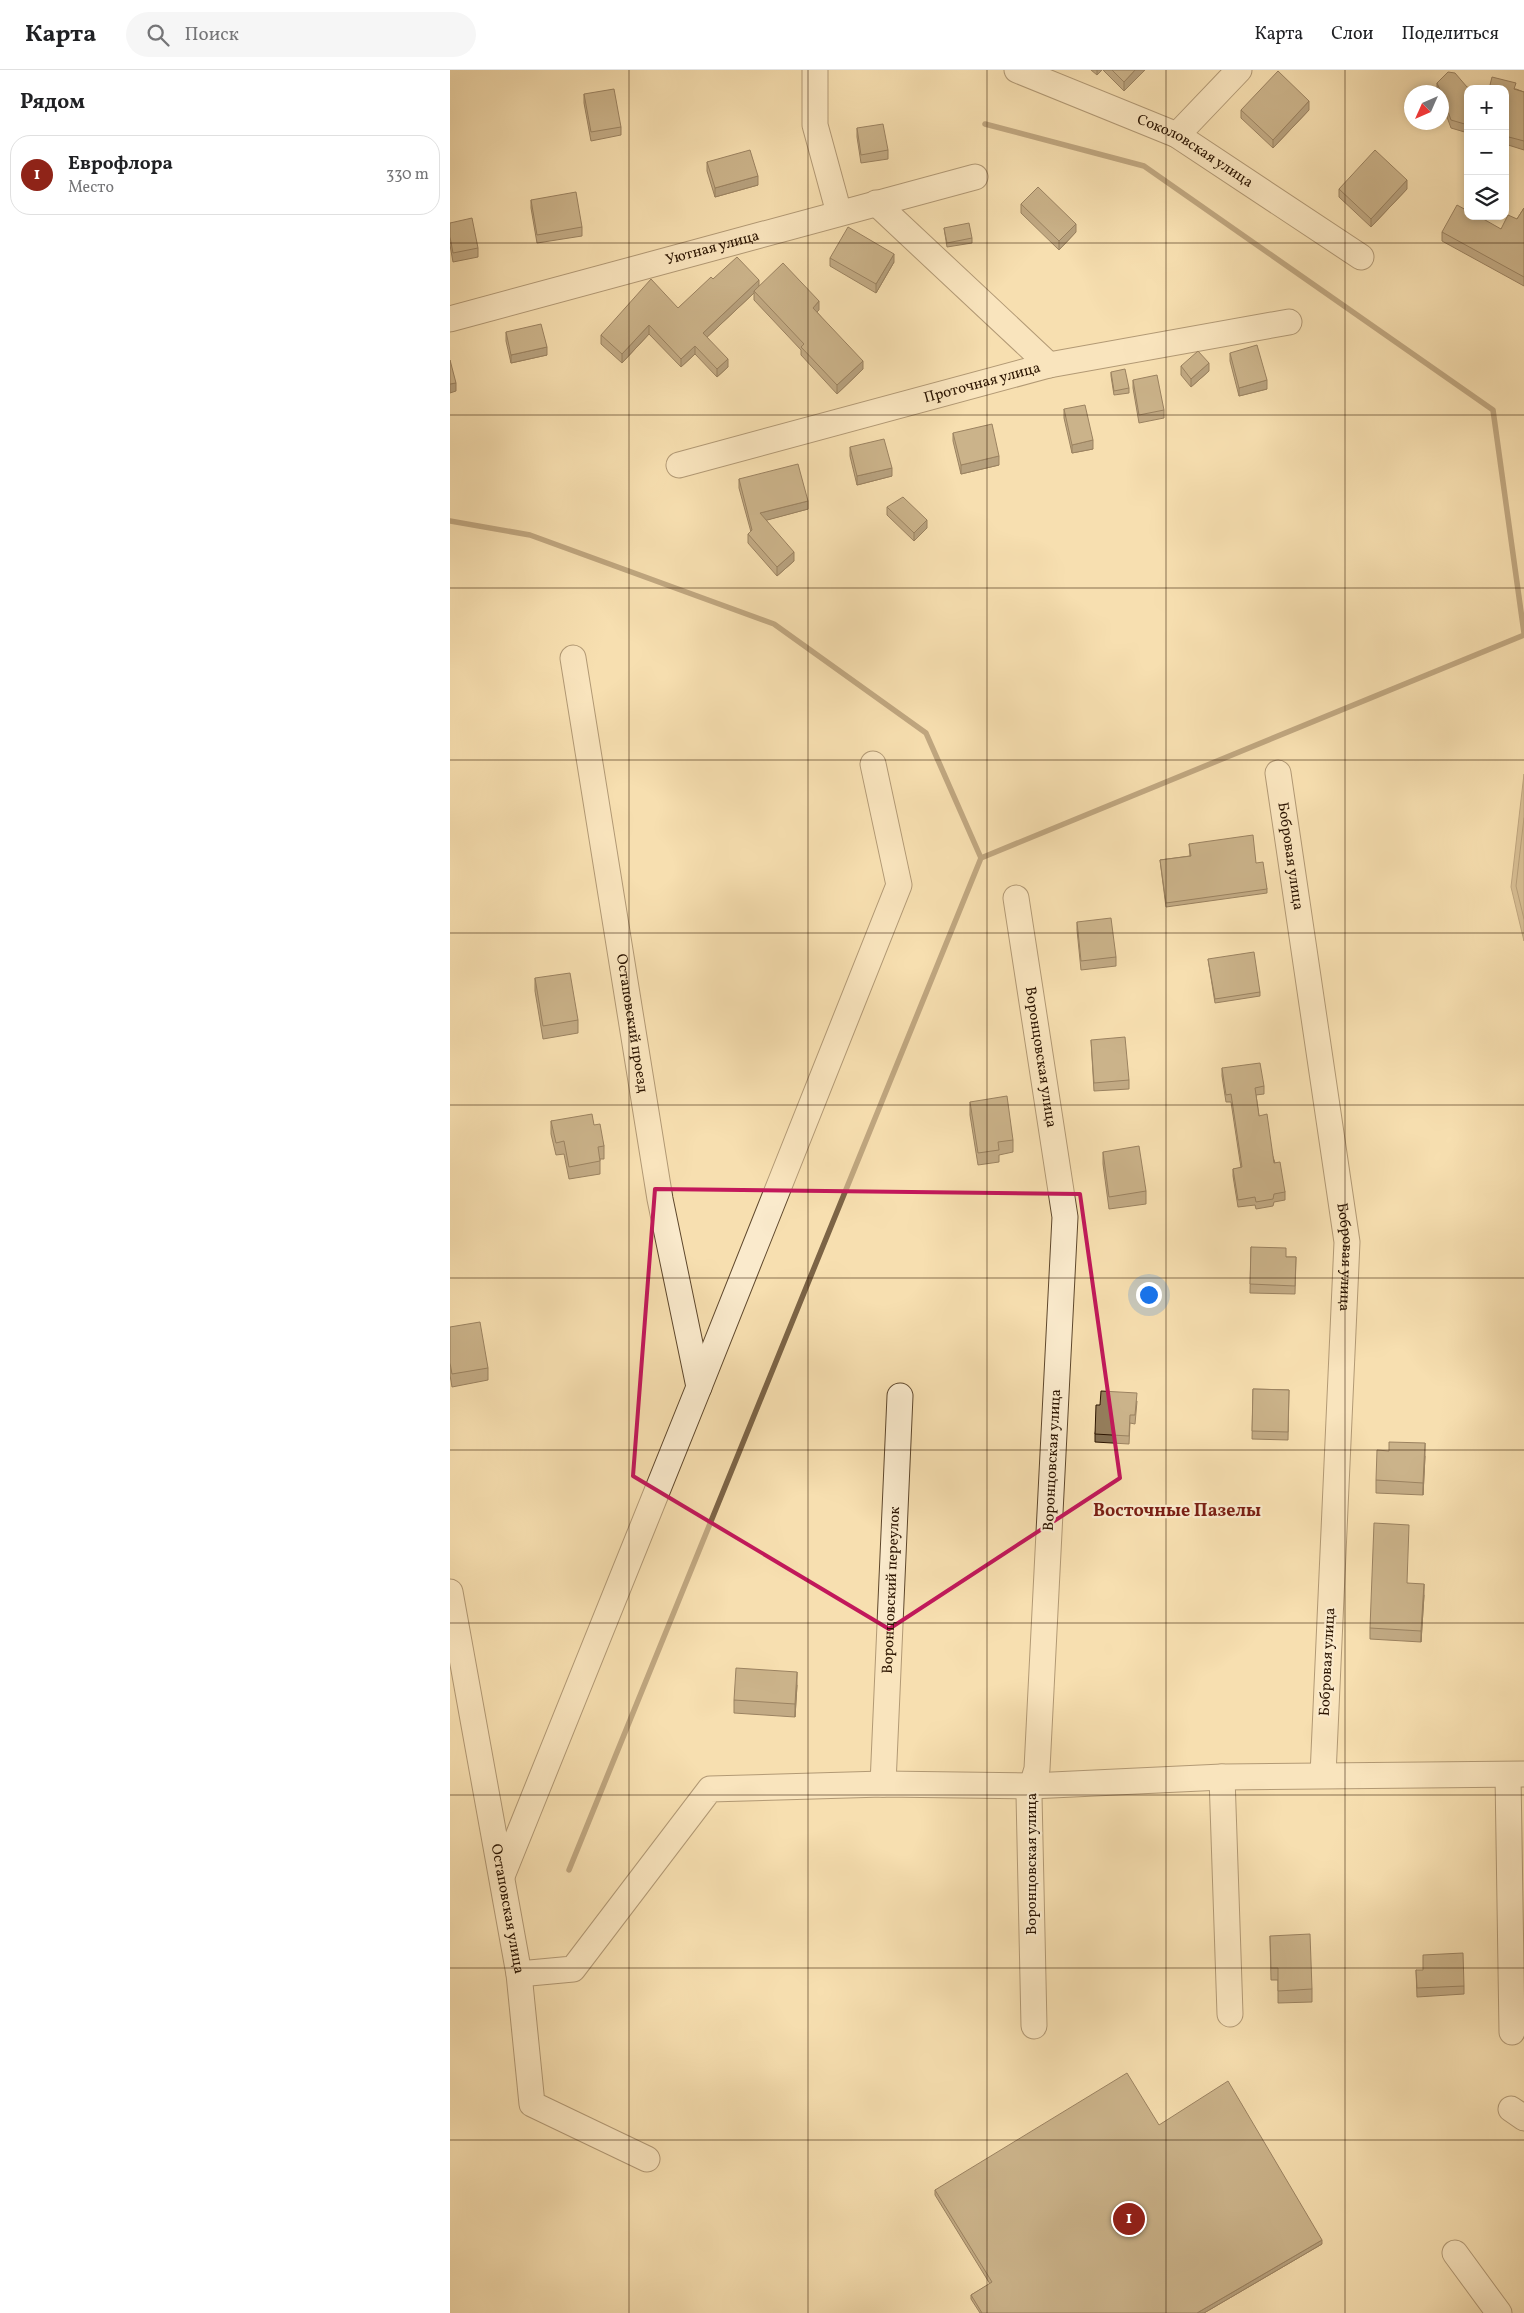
<!DOCTYPE html>
<html lang="ru">
<meta charset="utf-8">
<style>
body{margin:0;font-family:Vollkorn,serif;background:#f6f6f6;color:#202124}
.controls{position:absolute;right:15px;top:15px;display:grid;overflow:hidden;border-radius:10px;box-shadow:0 2px 8px #0003}
.controls button{width:45px;height:45px;display:grid;place-items:center;padding:0;border:0;border-bottom:1px solid #e0e0e0;background:#fff;color:#202124;font:25px sans-serif}
.compass{position:absolute;left:954px;top:15px;width:45px;height:45px;border-radius:50%;background:#fff;box-shadow:0 2px 8px #0003;rotate:225deg}
.you{position:absolute;left:698px;top:1224px;width:18px;height:18px;margin:-12px;border:4px solid #fff;border-radius:50%;background:#1a73e8;box-shadow:0 0 0 8px #1a73e833}
.badge{display:grid;place-items:center;width:32px;height:32px;border-radius:50%;background:#8f2418;color:#fff;font-size:16px;font-weight:700}
.pin{position:absolute;translate:-50% -50%;border:2px solid #fff;box-shadow:0 1px 5px #0006}
.list{margin:0;padding:0;list-style:none}
h2{display:flex;justify-content:space-between;align-items:center;height:65px;margin:0;padding:0 20px;font-size:21px}
h2 small{font-size:16px;font-weight:400;color:#757577}
.list li{display:grid;grid-template-columns:32px 1fr auto;gap:15px;align-items:center;box-sizing:border-box;height:80px;margin:0 10px 10px;padding:0 10px;border:1px solid #e0e0e0;border-radius:20px}
.list b{display:block;font-size:19px;white-space:nowrap}
.list p{margin:0;font-size:16px;white-space:nowrap;color:#757577}
.list em{font-size:16px;font-style:normal;color:#757577}
.icon{flex:none;width:28px;height:28px;fill:none;stroke:currentColor;stroke-width:2;stroke-linecap:round;stroke-linejoin:round}
.map{position:relative;flex:none;width:1074px;height:2243px;overflow:hidden}
header{display:flex;align-items:center;gap:30px;box-sizing:border-box;height:70px;padding:0 25px;background:#fff;border-bottom:1px solid #e0e0e0}
header strong{font-size:24px}
nav{display:flex;gap:28px;margin-inline-start:auto;font-size:18px}
.search{width:350px;height:45px;background:#f6f6f6;display:flex;align-items:center;gap:12px;box-sizing:border-box;padding:0 18px;border-radius:28px;color:#757577;font-size:19px}
main{display:flex}
aside{flex:1;background:#fff}
.map>svg:first-child{display:block}
.water{fill:#b29a74;stroke:#7c6446}
.lines{fill:none;stroke-linecap:round;stroke-linejoin:round}
.shore{stroke:#6e573a;stroke-width:1}
.stream{stroke:#7c6446;stroke-width:5.5}
.minor-casing{stroke:#5e472c;stroke-width:27}
.minor{stroke:#faeacc;stroke-width:25}
.wall{fill:#806c4f;stroke:#2b1400}
.shaded-wall{fill:#685840;stroke:#2b1400}
.building{fill:#957e5c;stroke:#2b1400}
.marked{fill:none;stroke:#c2185b;stroke-width:4;stroke-linejoin:round}
.grid{fill:none;stroke:#2b1400;stroke-width:1;stroke-opacity:0.55}
.labels{text-anchor:middle;dominant-baseline:central;stroke-width:4.5;stroke-linejoin:round;paint-order:stroke}
.street-label{font-size:15px;fill:#2b1400;stroke:#faeacc}
.quarter-label{font-size:18px;font-weight:bold;fill:#7a1f14;stroke:#faeacc}
</style>
<header>
<strong>Карта</strong>
<div class="search"><svg class="icon" aria-label="search" viewBox="0 0 24 24"><circle cx="10" cy="10" r="6"/><path d="M15 15l6 6"/></svg>Поиск</div>
<nav><a>Карта</a><a>Слои</a><a>Поделиться</a></nav>
</header>
<main>
<aside>
<h2>Рядом<small></small></h2>
<ul class="list">
<li><span class="badge">1</span><div><b>Еврофлора</b><p>Место</p></div><em>330 m</em></li>
</ul>
</aside>
<div class="map">
<svg width="1074" height="2243" viewBox="0 0 1074 2243">
<rect width="100%" height="100%" fill="#f7dfb0"/>
<filter id="stains"><feTurbulence type="fractalNoise" baseFrequency=".004" numOctaves="4"/><feColorMatrix values="0 0 0 0 .2 0 0 0 0 .09 0 0 0 0 .02 0 0 0 .5 -.17"/></filter>
<radialGradient id="worn" r=".72"><stop offset=".6" stop-color="#630" stop-opacity="0"/><stop offset="1" stop-color="#630" stop-opacity=".3"/></radialGradient>
<path class="water" d="M1074 704V871L1061 817Z"/>
<g class="lines">
<path class="shore" d="M1074 748 1066 816 1074 849"/>
<path class="stream" d="M535 54 694 96 1043 340 1074 563
M0 451 80 465 324 554 476 663 531 788
M119 1800 531 788 1074 565"/>
<g class="minor-casing">
<g id="minor">
<path d="M365 0V55L389 143"/>
<path id="s1" d="M567 0 727 65 911 187"/>
<path d="M727 65 789 0"/>
<path d="M426 133 599 295"/>
<path id="s2" d="M0 249 525 107"/>
<path id="s3" d="M229 395 599 295 839 252"/>
<path id="s4" d="M123 588 210 1129 249 1317"/>
<path id="s5" d="M828 703 897 1172 873 1705"/>
<path id="s6" d="M566 828 615 1147 587 1699 579 1725 584 1956"/>
<path id="s7" d="M0 1522 69 1904 82 2034 197 2089"/>
<path d="M1058 1705 1062 1962"/>
<path d="M772 1707 780 1944"/>
<path id="s8" d="M433 1714 450 1326"/>
<path d="M52 1806 249 1317 449 815 423 694"/>
<path d="M69 1904 123 1899 260 1719 433 1714 581 1716 772 1707 1074 1704"/>
<path d="M1061 2039 1074 2048"/>
<path d="M1005 2183 1049 2243"/>
</g>
</g>
<use href="#minor" class="minor"/>
</g>
<path class="wall" d="M641 0H652L647 5Z
M653 0H695L674 21Z
M987 13 1018 19V63L1001 58 992 33V22H987Z
M1055 19H1066L1074 22V80L1055 74Z
M134 24 171 57V65L141 71 134 33Z
M791 40H859L823 78 791 48Z
M407 58 438 80V89L411 93 407 67Z
M257 92 308 115 265 127 257 101Z
M889 119H957L921 157 889 127Z
M81 130 132 157V166L87 173 81 138Z
M571 134 626 162 609 180 571 143Z
M1074 138V216L992 171V162L1051 159 1067 149Z
M0 153 28 178V187L3 192 0 175Z
M494 158 522 168V173L497 177Z
M380 188 444 192 426 223 380 196Z
M263 209 309 216 369 240 367 242 413 299 387 324 351 285V280L304 230V223L257 267 278 297 267 307 245 284 231 297 199 264 172 293 151 274V265L228 238Z
M56 262 97 285 61 293 56 271Z
M780 283 817 319 789 326 780 291Z
M731 296 759 301 741 317 731 305Z
M661 302 679 318V323L664 325 661 306Z
M683 310 714 340V348L689 353 683 318Z
M614 339 643 379 622 383 614 348Z
M503 363 549 395 511 404 503 371Z
M400 377 442 406 407 415 400 386Z
M289 409 358 439 316 450 344 491 327 506 298 473V464L301 462 289 418Z
M437 437 477 458 464 471 437 445Z
M739 774 806 793 817 819V823L716 837 710 790 740 786Z
M627 852 666 887V896L631 900 627 860Z
M758 889 810 922V926L765 933Z
M85 908 128 950V963L93 969 85 921Z
M641 970 679 1010V1019L644 1021Z
M772 998 814 1016V1024L806 1025 809 1046 835 1122V1130L824 1132 823 1136 806 1139 805 1135 788 1137 783 1106V1099L791 1098 781 1032H776L772 1006Z
M520 1032 563 1070V1082L549 1085V1092L528 1095 520 1045Z
M101 1051 144 1055 154 1076V1089H150V1104L119 1109 114 1084 106 1085 101 1064Z
M653 1082 696 1121V1134L659 1139 653 1094Z
M801 1177 836 1187H846L845 1224 800 1223Z
M0 1257 38 1298V1310L2 1317 0 1305Z
M803 1319 839 1320 838 1370 802 1369Z
M687 1331 685 1354 680 1353 679 1374 645 1372V1364L650 1335Z
M975 1386 973 1425 926 1423V1410Z
M958 1513 974 1525 971 1572 920 1569V1558Z
M347 1615 345 1647 284 1643V1630Z
M820 1866 862 1919V1932L828 1933V1910H821Z
M966 1900 1014 1916V1924L967 1927Z
M709 2055 872 2174 754 2243H530L521 2229V2225L540 2214 485 2125V2120Z"/>
<path class="shaded-wall" d="M647 0H652L647 5Z
M685 0H695L674 21V12Z
M859 31V40L823 78V70Z
M308 106V115L265 127V118Z
M957 110V119L921 157V149Z
M626 154V162L609 180V171Z
M444 184V192L426 223V214Z
M309 210V219L304 221V223L253 271V263Z
M369 231V240L363 246V238Z
M199 255V264L172 293V284Z
M245 276V284L231 297V289Z
M97 277V285L61 293V285Z
M278 289V297L267 307V299Z
M413 291V299L387 324V315Z
M759 293V301L741 317V309Z
M817 310V319L789 326V318Z
M6 313V321L0 323V314Z
M643 370V379L622 383V375Z
M549 386V395L511 404V395Z
M442 398V406L407 415V406Z
M358 431V439L310 452V443Z
M477 450V458L464 471V463Z
M344 482V491L327 506V497Z
M975 1373V1386L973 1425V1413Z
M974 1514V1525L971 1572V1561Z
M347 1602V1615L345 1647V1634Z
M872 2170V2174L754 2243H747Z"/>
<path class="building" d="M662 0H685L674 12Z
M828 1 859 31 823 70 791 40Z
M998 2 1005 3 1017 17 1023 19H1018V55L1001 50 992 25V22H991L987 13Z
M1042 7 1066 13 1064 19 1074 22V71L1055 66V19H1039Z
M164 19 171 57 141 62 134 24Z
M433 54 438 80 411 85 407 58Z
M300 80 308 106 265 118 257 92Z
M925 80 957 110 921 149 889 119Z
M588 117 626 154 609 171 571 134Z
M126 122 132 157 87 165 81 130Z
M1007 135 1018 141V146H1028L1051 159 1058 145 1067 149 1074 138V207L992 162Z
M22 148 28 178 3 183 0 167V153Z
M519 153 522 168 497 173 494 158Z
M398 157 444 184 426 214 380 188Z
M287 187 309 210 253 263 278 289 267 299 245 276 231 289 199 255 172 284 151 265 201 209 228 238 261 207 263 209Z
M333 193 369 231 363 238 413 291 387 315 351 277 354 274 304 221Z
M91 254 97 277 61 285 56 262Z
M807 275 817 310 789 318 780 283Z
M748 281 759 293 741 309 731 296Z
M0 290 6 313 0 314Z
M675 299 679 318 664 321 661 302Z
M707 305 714 340 689 345 683 310Z
M635 335 643 370 622 375 614 339Z
M542 354 549 386 511 395 503 363Z
M434 369 442 398 407 406 400 377Z
M348 394 358 431 310 443 344 482 327 497 298 464 302 460 289 409Z
M453 427 477 450 464 463 437 437Z
M803 765 806 793 813 792 817 819 716 833 710 790 741 786 739 774Z
M661 848 666 887 631 891 627 852Z
M804 882 810 922 765 929 758 889Z
M120 903 128 950 93 956 85 908Z
M675 967 679 1010 644 1013 641 970Z
M810 993 814 1016 805 1018 809 1046 817 1044 824 1093 830 1092 835 1122 824 1124 823 1129 806 1132 805 1127 788 1130 783 1099 792 1097 781 1024 776 1025 772 998Z
M557 1026 563 1070 548 1072 549 1080 528 1083 520 1032Z
M142 1044 144 1055 150 1054 154 1076 148 1077 150 1091 119 1097 114 1071 106 1073 101 1051Z
M689 1076 696 1121 659 1127 653 1082Z
M801 1177 836 1178V1187H846L845 1216 800 1214Z
M30 1252 38 1298 2 1304 0 1293V1257Z
M803 1319 839 1320 838 1362 802 1361Z
M651 1321 687 1323 685 1345H680L679 1366 645 1364 646 1335H650Z
M939 1372 975 1373 973 1413 926 1410 927 1380 939 1381Z
M924 1453 959 1455 957 1513 974 1514 971 1561 920 1558Z
M286 1598 347 1602 345 1634 284 1630Z
M860 1864 862 1919 828 1921V1898H821L820 1866Z
M1013 1883 1014 1916 967 1918 966 1900H973V1885Z
M677 2003 709 2055 778 2011 872 2170 747 2243H532L521 2225 542 2212 485 2120Z"/>
<path d="M0 0H1074V2243H0ZM205 1119 630 1124 670 1408 439 1559 183 1406Z" fill="#f7dfb0" fill-opacity=".55" fill-rule="evenodd"/>
<path class="marked" d="M205 1119 630 1124 670 1408 439 1559 183 1406Z"/>
<path class="grid" d="M179 0V2243M358 0V2243M537 0V2243M716 0V2243M895 0V2243M0 173H1074M0 345H1074M0 518H1074M0 690H1074M0 863H1074M0 1035H1074M0 1208H1074M0 1380H1074M0 1553H1074M0 1725H1074M0 1898H1074M0 2070H1074"/>
<g class="labels">
<g class="street-label">
<text stroke="none"><textPath href="#s1" startOffset="196">Соколовская улица</textPath></text>
<text stroke="none"><textPath href="#s2" startOffset="272">Уютная улица</textPath></text>
<text stroke="none"><textPath href="#s3" startOffset="314">Проточная улица</textPath></text>
<text stroke="none"><textPath href="#s5" startOffset="84">Бобровая улица</textPath></text>
<text stroke="none"><textPath href="#s4" startOffset="370">Остаповский проезд</textPath></text>
<text stroke="none"><textPath href="#s6" startOffset="161">Воронцовская улица</textPath></text>
<text stroke="none"><textPath href="#s5" startOffset="489">Бобровая улица</textPath></text>
<text transform="translate(603 1390) rotate(-87)">Воронцовская улица</text>
<text stroke="none"><textPath href="#s8" startOffset="194">Воронцовский переулок</textPath></text>
<text transform="translate(878 1592) rotate(-87)">Бобровая улица</text>
<text transform="translate(582 1794) rotate(-90)">Воронцовская улица</text>
<text stroke="none"><textPath href="#s7" startOffset="322">Остаповская улица</textPath></text>
</g>
<g class="quarter-label">
<text x="727" y="1441">Восточные Пазелы</text>
</g>
</g>
<rect width="100%" height="100%" filter="url(#stains)"/>
<rect width="100%" height="100%" fill="url(#worn)"/>
</svg>
<div class="controls">
<button>+</button>
<button>−</button>
<button><svg class="icon" aria-label="layers" viewBox="0 0 24 24"><path d="M12 4l9 5-9 5-9-5zM3 14l9 5 9-5"/></svg></button>
</div>
<svg class="compass" viewBox="-18 -18 36 36"><path d="M0-13l5 13h-10z" fill="#e53935"/><path d="M0 13l5-13h-10z" fill="#757577"/></svg>
<div class="you"></div>
<div class="pin badge" style="left:679px;top:2149px">1</div>
</div>
</main>
